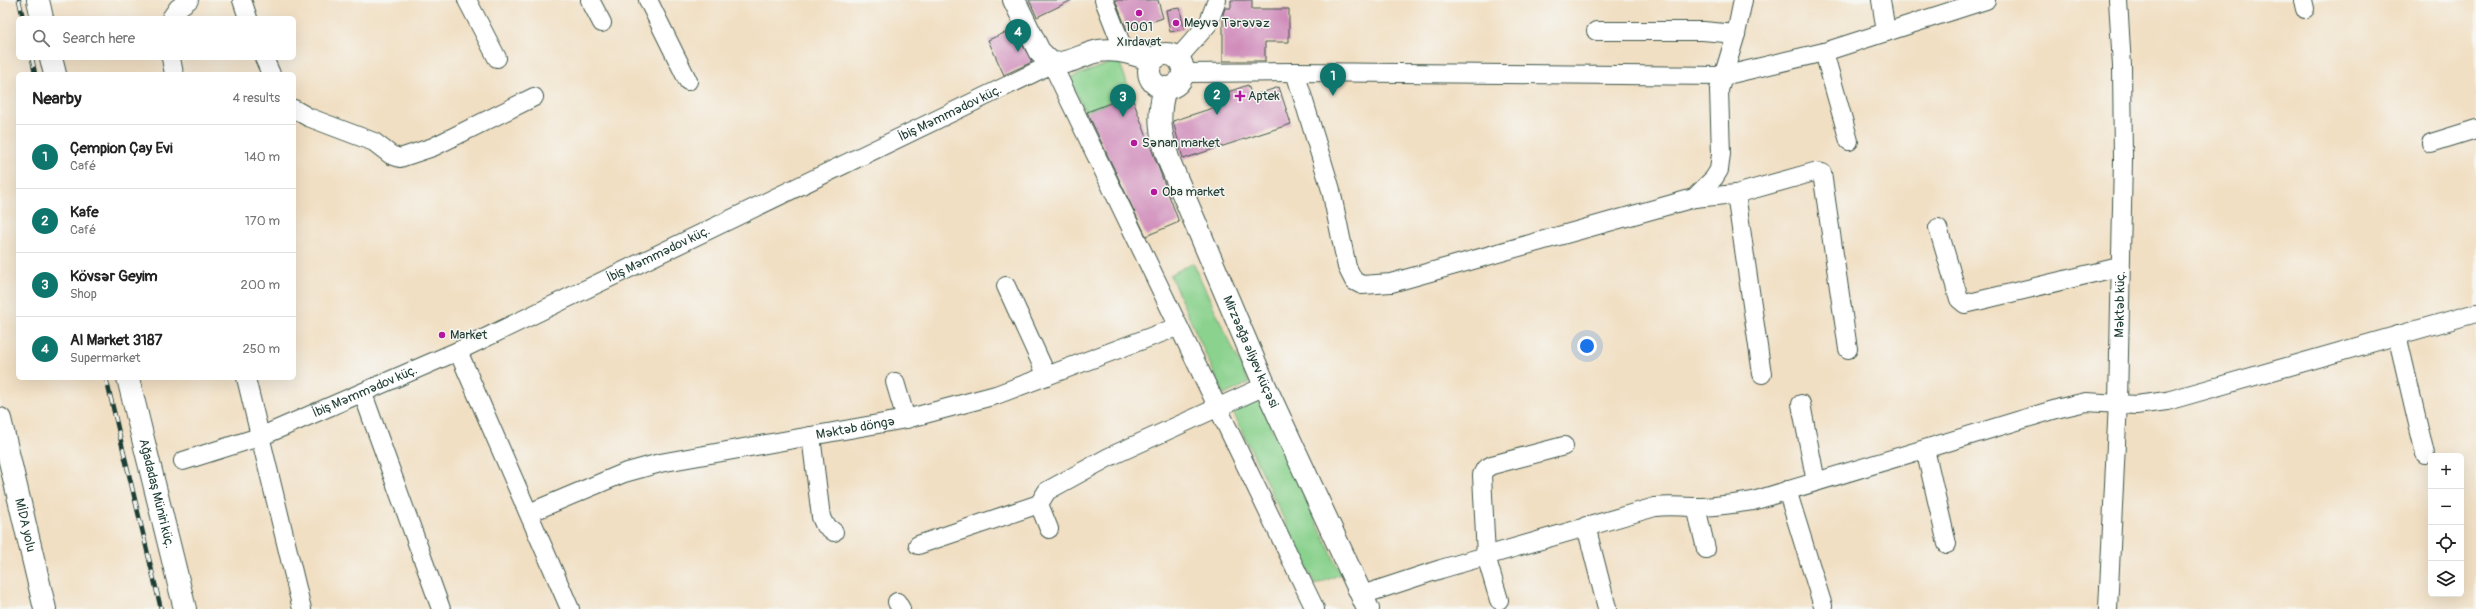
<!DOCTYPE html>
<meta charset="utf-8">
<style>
body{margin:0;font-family:Pangolin,sans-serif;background:#f6f6f6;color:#222}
.controls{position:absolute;right:12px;bottom:12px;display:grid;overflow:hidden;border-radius:6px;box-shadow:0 4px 16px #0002}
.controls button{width:36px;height:36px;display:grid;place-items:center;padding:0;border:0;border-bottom:1px solid #e0e0e0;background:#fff;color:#222;font:20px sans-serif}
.you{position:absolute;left:1587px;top:346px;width:14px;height:14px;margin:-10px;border:3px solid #fff;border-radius:50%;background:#1a73e8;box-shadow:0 0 0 6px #1a73e833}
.badge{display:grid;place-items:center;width:26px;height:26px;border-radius:50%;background:#0f766e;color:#fff;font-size:13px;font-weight:700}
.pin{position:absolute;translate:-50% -33px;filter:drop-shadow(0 1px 2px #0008)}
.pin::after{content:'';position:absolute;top:21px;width:14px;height:12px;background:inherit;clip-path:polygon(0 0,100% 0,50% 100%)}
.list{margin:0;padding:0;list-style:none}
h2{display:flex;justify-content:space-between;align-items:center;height:52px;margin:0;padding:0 16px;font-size:17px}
h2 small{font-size:13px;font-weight:400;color:#767676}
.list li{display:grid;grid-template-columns:26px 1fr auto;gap:12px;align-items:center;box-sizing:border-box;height:64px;padding:0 16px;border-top:1px solid #e0e0e0}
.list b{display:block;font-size:15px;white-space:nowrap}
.list p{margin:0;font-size:13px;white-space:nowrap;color:#767676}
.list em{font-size:13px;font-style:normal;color:#767676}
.icon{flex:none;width:22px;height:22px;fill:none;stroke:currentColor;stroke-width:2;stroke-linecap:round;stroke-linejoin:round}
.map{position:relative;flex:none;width:2476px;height:609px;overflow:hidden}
.search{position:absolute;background:#fff;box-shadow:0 4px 16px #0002;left:16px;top:16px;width:280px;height:44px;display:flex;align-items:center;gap:10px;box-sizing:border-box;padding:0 14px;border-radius:6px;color:#767676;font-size:15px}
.panel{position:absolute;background:#fff;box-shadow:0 4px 16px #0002;left:16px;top:72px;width:280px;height:308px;border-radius:6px}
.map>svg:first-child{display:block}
.green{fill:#8bd28e;stroke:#558861}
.building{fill:#d08dbb}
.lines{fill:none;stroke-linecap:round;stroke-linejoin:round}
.street-casing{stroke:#3e5549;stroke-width:20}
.secondary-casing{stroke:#3e5549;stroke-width:24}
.street{stroke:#fff;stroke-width:18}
.secondary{stroke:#fff;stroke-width:22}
.rail-casing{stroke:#1f3d34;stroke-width:4.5}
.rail{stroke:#f6f6f2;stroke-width:3;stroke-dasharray:9;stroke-linecap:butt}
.poi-dot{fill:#b5179e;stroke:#f6f6f2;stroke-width:1.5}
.labels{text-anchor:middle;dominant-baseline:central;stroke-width:3;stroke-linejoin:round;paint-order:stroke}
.poi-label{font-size:13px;fill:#1f3d34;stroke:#f6f6f2;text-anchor:start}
.street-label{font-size:13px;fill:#1f3d34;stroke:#f6f6f2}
</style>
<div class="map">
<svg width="2476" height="609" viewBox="0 0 2476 609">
<rect width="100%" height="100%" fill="#f6f6f2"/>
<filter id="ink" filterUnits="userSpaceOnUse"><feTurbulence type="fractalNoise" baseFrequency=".025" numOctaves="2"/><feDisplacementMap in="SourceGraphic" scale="8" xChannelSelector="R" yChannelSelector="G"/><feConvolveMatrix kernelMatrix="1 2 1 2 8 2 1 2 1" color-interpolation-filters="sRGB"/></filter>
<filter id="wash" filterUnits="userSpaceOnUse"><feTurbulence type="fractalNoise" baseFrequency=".012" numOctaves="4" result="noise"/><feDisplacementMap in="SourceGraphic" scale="16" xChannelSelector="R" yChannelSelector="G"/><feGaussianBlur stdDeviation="0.9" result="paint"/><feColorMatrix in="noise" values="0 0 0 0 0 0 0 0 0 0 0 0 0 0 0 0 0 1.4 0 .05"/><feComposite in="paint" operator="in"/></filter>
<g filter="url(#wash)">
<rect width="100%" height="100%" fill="#f1dfc3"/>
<path class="green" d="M1119 60 1131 95 1085 112 1069 78Z
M1193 263 1249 383 1224 395 1170 275Z
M1259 401 1341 574 1315 585 1233 412Z"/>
<g id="blocks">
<path class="building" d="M1029 0H1072L1037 17Z
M1115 0H1158L1163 18 1127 30Z
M1231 0H1252V9H1289V42H1265V61H1223V14L1225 8H1231Z
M1180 8 1184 29 1170 32 1166 10Z
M1014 29 1032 62 1004 75 988 40Z
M1248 85 1252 96 1279 87 1291 124 1183 159 1173 121 1228 103 1225 93Z
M1131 95 1179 222 1146 236 1087 112Z"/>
</g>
</g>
<g filter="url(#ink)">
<use href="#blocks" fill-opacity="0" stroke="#3e5549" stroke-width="1"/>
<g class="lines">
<g class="street-casing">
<g id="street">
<path d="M242 0 248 18"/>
<path d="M467 0 497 58"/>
<path d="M590 0 602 23"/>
<path d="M648 0 688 81"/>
<path d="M1104 0 1124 51"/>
<path d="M1881 0 1886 32"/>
<path d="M2303 0 2305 9"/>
<path d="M171 18 178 8 189 0"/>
<path d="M1596 31H1703L1736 34"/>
<path d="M1824 52 1849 141"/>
<path d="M171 58 174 74"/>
<path d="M264 58 271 74"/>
<path d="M1178 58 1208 24 1217 0"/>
<path d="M1295 72 1331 190 1347 267 1354 281 1362 285 1391 283 1694 198 1714 178 1719 170 1721 154 1719 90 1736 34 1743 0"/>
<path d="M1184 73 1295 72 1723 76 1824 52 1986 0"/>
<path d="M294 109 308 117 374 142 391 155 400 158 433 147 534 97"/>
<path d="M2431 143 2476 129"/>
<path d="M1736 194 1762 374"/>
<path d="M1694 198 1736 194 1814 172 1822 173 1848 349"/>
<path d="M1938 228 1959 299 1965 304 2119 267"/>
<path d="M1006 286 1047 376"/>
<path d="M2397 335 2425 454"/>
<path d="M458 351 570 609"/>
<path d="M246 378 302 609"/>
<path d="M895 382 906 419"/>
<path d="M363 394 441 609"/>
<path d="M1801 404 1816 482"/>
<path d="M811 436 821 517 824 524 834 532"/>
<path d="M1925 449 1947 544"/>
<path id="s1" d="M183 461 262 436 458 351 1052 64 1315 609"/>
<path d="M1787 490 1823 606"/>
<path d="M1039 504 1049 529"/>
<path d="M1696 507 1706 549"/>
<path id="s2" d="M529 513 624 473 660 463 906 419 996 395 1177 327"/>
<path d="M1586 526 1607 608"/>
<path d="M918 545 1039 504 1047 491 1109 457 1265 386"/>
<path d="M1362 595 1441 569 1655 507C1670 505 1682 507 1696 507 1716 507 1734 504 1753 501L2060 408 2086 402 2136 405 2167 401 2476 313"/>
<path d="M1499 600 1486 556 1482 475 1485 469 1492 465 1564 446"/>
<path d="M897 602 901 609"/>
<path id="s3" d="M2108 609 2118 402 2123 159 2122 66 2118 0"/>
</g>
</g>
<g class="secondary-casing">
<g id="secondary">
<path d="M38 0 42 18"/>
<path d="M1014 0 1039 51 1052 64C1066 64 1077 58 1091 53 1112 46 1132 54 1153 60"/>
<circle cx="1166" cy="71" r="17"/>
<path d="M51 58 55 74"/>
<path id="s4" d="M1165 88C1157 115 1160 135 1169 161L1265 386 1368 609"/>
<path id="s5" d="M128 378 185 609"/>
<path id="s6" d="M0 419 45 609"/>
</g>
</g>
<use href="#street" class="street"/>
<use href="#secondary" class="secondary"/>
<g class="rail-casing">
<path id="rail" d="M19 0 23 18
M32 58 35 74
M106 378 161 609"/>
</g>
<use href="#rail" class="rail"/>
</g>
</g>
<g class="poi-dot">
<circle cx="1139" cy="13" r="4"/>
<circle cx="1176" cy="23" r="4"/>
<path d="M1238 90h4v4h4v4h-4v4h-4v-4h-4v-4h4z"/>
<circle cx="1134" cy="143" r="4"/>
<circle cx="1154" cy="192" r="4"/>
<circle cx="442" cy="335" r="4"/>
</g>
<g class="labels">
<g class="poi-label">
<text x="1184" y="23">Meyvə Tərəvəz</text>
<text x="1139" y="27" text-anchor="middle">1001<tspan x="1139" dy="15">Xırdavat</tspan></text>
<text x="1248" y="96">Aptek</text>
<text x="1142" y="143">Sənan market</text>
<text x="1162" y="192">Oba market</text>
<text x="450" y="335">Market</text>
</g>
<g class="street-label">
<text stroke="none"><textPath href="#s1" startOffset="843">İbiş Məmmədov küç.</textPath></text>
<text stroke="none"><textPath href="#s1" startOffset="519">İbiş Məmmədov küç.</textPath></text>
<text stroke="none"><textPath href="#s3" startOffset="305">Məktəb küç.</textPath></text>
<text stroke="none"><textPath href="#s4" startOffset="282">Mirzəağa Əliyev küçəsi</textPath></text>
<text stroke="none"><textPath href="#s1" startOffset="195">İbiş Məmmədov küç.</textPath></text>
<text stroke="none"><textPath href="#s2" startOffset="339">Məktəb döngə</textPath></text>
<text stroke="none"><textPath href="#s5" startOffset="119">Ağadadaş Müniri küç.</textPath></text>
<text stroke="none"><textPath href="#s6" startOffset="109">MİDA yolu</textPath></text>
</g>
</g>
</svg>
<div class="controls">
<button>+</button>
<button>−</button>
<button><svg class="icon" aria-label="locate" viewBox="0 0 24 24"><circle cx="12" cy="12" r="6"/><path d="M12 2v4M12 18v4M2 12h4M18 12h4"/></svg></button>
<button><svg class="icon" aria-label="layers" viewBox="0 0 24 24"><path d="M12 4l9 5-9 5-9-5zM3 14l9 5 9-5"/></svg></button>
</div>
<div class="you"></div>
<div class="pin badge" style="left:1333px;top:96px">1</div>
<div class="pin badge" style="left:1217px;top:115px">2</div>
<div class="pin badge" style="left:1123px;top:117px">3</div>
<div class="pin badge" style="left:1018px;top:52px">4</div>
<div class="search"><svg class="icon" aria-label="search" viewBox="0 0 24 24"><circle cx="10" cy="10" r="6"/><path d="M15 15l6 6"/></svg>Search here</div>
<section class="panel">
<h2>Nearby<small>4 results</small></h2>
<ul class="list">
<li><span class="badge">1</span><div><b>Çempion Çay Evi</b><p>Café</p></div><em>140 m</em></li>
<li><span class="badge">2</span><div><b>Kafe</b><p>Café</p></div><em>170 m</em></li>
<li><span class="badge">3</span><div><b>Kövsər Geyim</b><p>Shop</p></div><em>200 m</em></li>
<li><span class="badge">4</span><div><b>Al Market 3187</b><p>Supermarket</p></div><em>250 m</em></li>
</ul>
</section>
</div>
